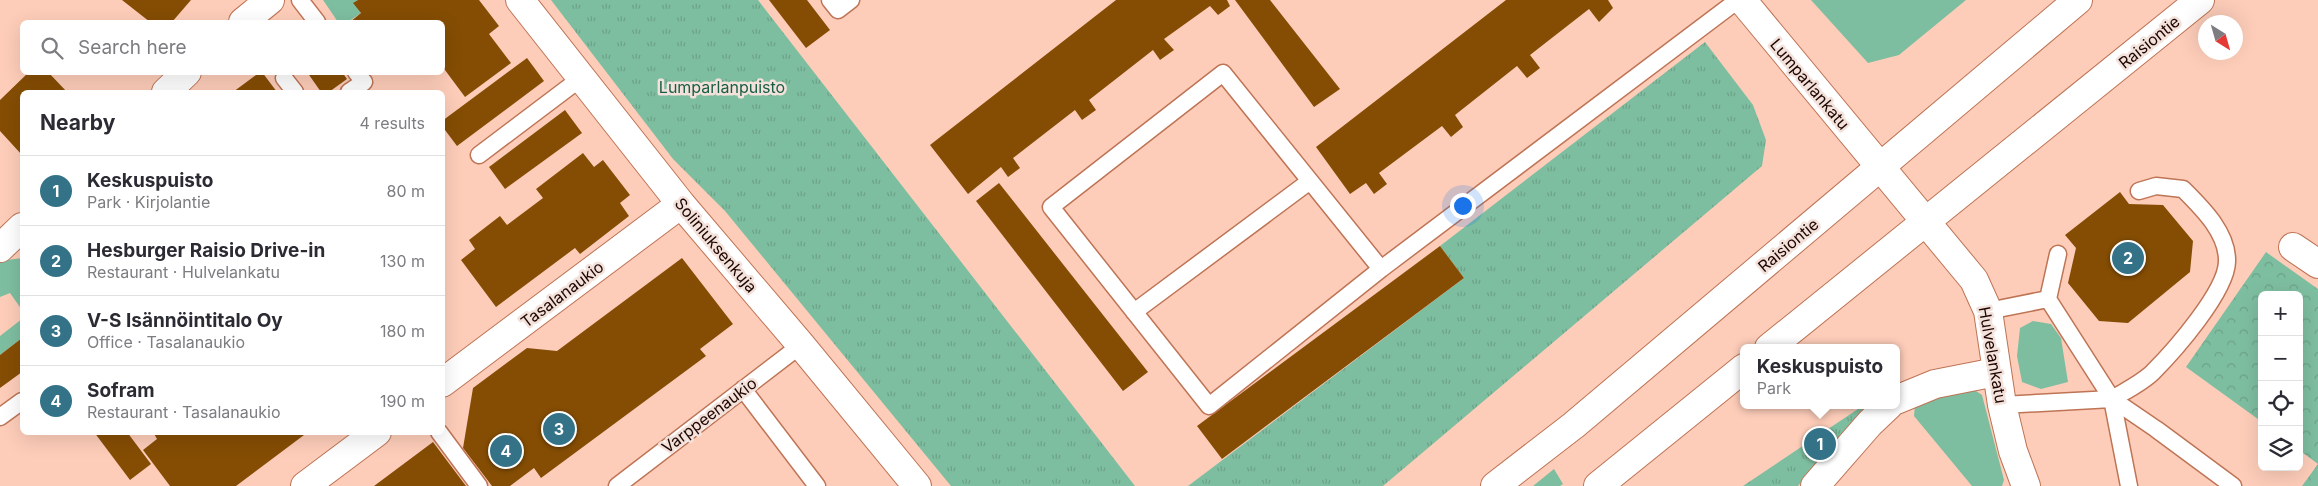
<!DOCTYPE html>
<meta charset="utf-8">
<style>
body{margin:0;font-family:Inter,sans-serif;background:#f2f2f3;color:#2b2b33}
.controls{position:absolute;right:15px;bottom:15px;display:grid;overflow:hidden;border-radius:8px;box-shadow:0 5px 20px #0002}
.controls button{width:45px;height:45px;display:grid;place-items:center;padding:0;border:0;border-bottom:1px solid #e1e1e2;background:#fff;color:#2b2b33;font:25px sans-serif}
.compass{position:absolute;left:2198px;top:15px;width:45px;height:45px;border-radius:50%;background:#fff;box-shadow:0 5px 20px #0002;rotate:143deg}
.you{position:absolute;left:1462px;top:205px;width:18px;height:18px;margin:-12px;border:4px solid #fff;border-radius:50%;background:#1a73e8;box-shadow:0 0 0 8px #1a73e833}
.badge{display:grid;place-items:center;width:32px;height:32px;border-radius:50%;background:#347288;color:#fff;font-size:16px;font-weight:700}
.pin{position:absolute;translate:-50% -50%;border:2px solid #fff;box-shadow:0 1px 5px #0006}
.popup{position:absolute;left:1740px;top:344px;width:160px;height:65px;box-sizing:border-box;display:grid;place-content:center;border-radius:8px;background:#fff;filter:drop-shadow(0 1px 4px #0005);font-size:16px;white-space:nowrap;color:#7c7c81}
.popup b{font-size:19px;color:#2b2b33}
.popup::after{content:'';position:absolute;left:50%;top:100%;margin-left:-10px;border:10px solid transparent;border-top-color:#fff}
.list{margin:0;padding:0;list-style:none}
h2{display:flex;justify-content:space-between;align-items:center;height:65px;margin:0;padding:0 20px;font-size:21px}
h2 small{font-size:16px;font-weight:400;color:#7c7c81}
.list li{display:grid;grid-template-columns:32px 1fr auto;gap:15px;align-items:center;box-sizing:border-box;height:70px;padding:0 20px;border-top:1px solid #e1e1e2}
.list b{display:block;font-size:19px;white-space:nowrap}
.list p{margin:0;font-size:16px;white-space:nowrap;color:#7c7c81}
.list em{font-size:16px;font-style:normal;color:#7c7c81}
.icon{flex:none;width:28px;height:28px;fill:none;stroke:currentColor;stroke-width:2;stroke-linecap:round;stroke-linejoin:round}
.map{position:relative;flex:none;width:2318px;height:486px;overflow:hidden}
.search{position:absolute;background:#fff;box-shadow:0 5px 20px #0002;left:20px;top:20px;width:425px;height:55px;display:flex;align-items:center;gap:12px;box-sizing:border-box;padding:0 18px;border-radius:8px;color:#7c7c81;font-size:19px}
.panel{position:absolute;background:#fff;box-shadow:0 5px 20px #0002;left:20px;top:90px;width:425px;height:345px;border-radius:8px}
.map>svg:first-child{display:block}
.green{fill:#7ebea0}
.forest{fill:url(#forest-crowns)}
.park{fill:url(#park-tufts)}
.building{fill:#854d04}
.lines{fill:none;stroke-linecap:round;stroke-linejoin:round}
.lane-casing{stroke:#be7455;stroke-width:19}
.street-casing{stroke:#be7455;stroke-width:30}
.secondary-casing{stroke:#be7455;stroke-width:30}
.lane{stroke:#fff;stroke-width:16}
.street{stroke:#fff;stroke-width:28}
.secondary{stroke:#fff;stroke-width:28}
.labels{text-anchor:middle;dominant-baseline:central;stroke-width:5;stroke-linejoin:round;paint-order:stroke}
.street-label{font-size:16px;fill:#1f0500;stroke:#f3e2db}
.park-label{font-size:16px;fill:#185e44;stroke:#f3e2db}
</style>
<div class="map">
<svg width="2318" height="486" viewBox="0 0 2318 486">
<defs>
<pattern id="forest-crowns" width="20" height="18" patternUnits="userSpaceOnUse" patternTransform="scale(1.25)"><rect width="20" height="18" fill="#7ebea0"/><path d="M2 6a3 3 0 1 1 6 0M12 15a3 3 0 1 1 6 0" fill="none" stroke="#6ca288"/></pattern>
<pattern id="park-tufts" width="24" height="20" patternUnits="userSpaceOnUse" patternTransform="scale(1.25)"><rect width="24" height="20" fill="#7ebea0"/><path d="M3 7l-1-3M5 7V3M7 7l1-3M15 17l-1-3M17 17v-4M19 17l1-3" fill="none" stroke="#6ca288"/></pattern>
</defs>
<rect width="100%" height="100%" fill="#fdcdb9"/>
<path class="green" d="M323 0H358L354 3 361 13 348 22H338Z
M1811 0H1966L1899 55 1868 63Z
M22 258V310L10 293 0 297V261Z
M22 319V338L0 355V336Z
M2033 321 2051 324 2061 338 2068 382 2041 389 2022 382 2017 356 2020 328Z
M1970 387 1982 395 2004 480 2002 486H1972L1914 416 1915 404Z
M1554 469 1563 484 1560 486H1533Z"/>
<path class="forest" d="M2266 252 2318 289V464L2299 450V295H2262V422L2186 367Z
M2318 464V486H2302Z"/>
<path class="park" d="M551 0H758L1135 486H951L725 211 673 159Z
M1705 42 1753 105 1766 140 1762 166 1383 486H1188L1464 278 1440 246Z
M1864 405H1866L1798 486H1743Z"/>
<path class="building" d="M122 0H191L172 22H150Z
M358 0H479L499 26 489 34 511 63 465 97 442 66V22H350L361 13 353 3Z
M769 0H807L830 30 806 48Z
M1116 0H1227L1230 6 1218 15 1210 6 1164 39 1174 50 1160 60 1153 50 1089 100 1096 110 1082 120 1075 110 1013 158 1020 168 1008 177 1001 167 968 194 930 145Z
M1235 0H1270L1340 89 1314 107Z
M1506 0H1608L1613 8 1599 22 1589 9 1530 55 1540 68 1527 78 1517 66 1455 115 1463 127 1451 137 1442 126 1379 173 1387 184 1374 194 1366 183 1350 194 1316 147Z
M527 58 544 81 457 146 442 126V121Z
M29 72H48L67 92H22V155L0 131V100Z
M260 72H262L277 92H233Z
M307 72H342L347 79 329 92H321Z
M565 110 582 133 505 189 489 167Z
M583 153 594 167 603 160 630 195 620 203 629 216 580 254 575 248 496 307 461 260 475 249 469 240 500 216 507 225 543 198 536 189Z
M999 183 1148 372 1123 391 976 201Z
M2120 192 2129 204 2163 205 2193 241 2190 272 2128 323 2099 321 2068 283 2076 248 2065 235Z
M1440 246 1464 278 1222 459 1197 426Z
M682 258 733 324 700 349 706 356 541 478 534 468 510 486H492L463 448 473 388 527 348 557 351Z
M22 338V372L0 388V355Z
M94 432H127L151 464 130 480Z
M153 432H308L236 486H170L143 450 157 439Z
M433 442 466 486H374Z"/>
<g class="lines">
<g class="lane-casing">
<path id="lane" d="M300 0 317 22
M830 0 838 10 851 0
M284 78 295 92
M349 92 364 82 356 72
M479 155 581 78
M1381 269 1223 73 1051 207 1209 406 1381 269 1738 0
M2048 299 2058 254
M1988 311 2048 299 2112 399 2156 429 2233 486
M1134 312 1310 181
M743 389 817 486
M2112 399C2125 391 2142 383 2153 372 2174 351 2226 292 2227 262 2228 233 2202 208 2183 189L2156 186 2139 191
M2002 405 2112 399 2129 486
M0 417 22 401
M439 432 479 486
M617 486 801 345"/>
</g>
<g class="street-casing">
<path id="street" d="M520 0 681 204 801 345 917 486
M1742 0 1974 280 1988 311 2002 405 2013 451 2026 486
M243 22 270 0
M166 92 187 72
M2293 247 2318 264
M0 248 22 227
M442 383 681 204
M1896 400 1935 384 1996 372
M305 486 377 432
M1815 486 1870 423 1889 405"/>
</g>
<g class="secondary-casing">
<path id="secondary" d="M1769 348 2200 0
M1495 486 1574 425 2078 0
M1598 486 1744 368"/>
</g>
<use href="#lane" class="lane"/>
<use href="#street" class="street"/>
<use href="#secondary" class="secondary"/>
</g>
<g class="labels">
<g class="street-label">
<text transform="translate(2149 42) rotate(-39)">Raisiontie</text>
<text transform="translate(1810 84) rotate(50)">Lumparlankatu</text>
<text transform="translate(716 245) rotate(50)">Soliniuksenkuja</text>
<text transform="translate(1788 245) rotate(-40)">Raisiontie</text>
<text transform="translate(562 294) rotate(-37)">Tasalanaukio</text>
<text transform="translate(1993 355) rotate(80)">Hulvelankatu</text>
<text transform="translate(709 415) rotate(-37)">Varppeenaukio</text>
</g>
<g class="park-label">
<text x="722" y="87">Lumparlanpuisto</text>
</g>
</g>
</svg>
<div class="controls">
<button>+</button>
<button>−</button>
<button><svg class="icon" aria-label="locate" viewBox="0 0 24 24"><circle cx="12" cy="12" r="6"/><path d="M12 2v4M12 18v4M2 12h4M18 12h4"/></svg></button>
<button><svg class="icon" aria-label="layers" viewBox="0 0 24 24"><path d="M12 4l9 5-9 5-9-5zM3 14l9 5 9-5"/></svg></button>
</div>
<svg class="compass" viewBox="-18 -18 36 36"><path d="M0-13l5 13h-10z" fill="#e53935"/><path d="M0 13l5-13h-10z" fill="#7c7c81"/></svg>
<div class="you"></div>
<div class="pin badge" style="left:1820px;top:444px">1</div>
<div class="popup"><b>Keskuspuisto</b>Park</div>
<div class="pin badge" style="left:2128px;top:258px">2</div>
<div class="pin badge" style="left:559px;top:429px">3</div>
<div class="pin badge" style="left:506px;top:451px">4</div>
<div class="search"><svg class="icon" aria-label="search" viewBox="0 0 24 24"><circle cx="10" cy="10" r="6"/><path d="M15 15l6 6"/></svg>Search here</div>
<section class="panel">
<h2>Nearby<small>4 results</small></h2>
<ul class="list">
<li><span class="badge">1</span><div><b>Keskuspuisto</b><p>Park · Kirjolantie</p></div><em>80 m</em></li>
<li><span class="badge">2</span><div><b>Hesburger Raisio Drive-in</b><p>Restaurant · Hulvelankatu</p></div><em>130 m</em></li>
<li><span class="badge">3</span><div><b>V-S Isännöintitalo Oy</b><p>Office · Tasalanaukio</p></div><em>180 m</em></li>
<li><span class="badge">4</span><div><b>Sofram</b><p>Restaurant · Tasalanaukio</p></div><em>190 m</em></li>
</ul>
</section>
</div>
